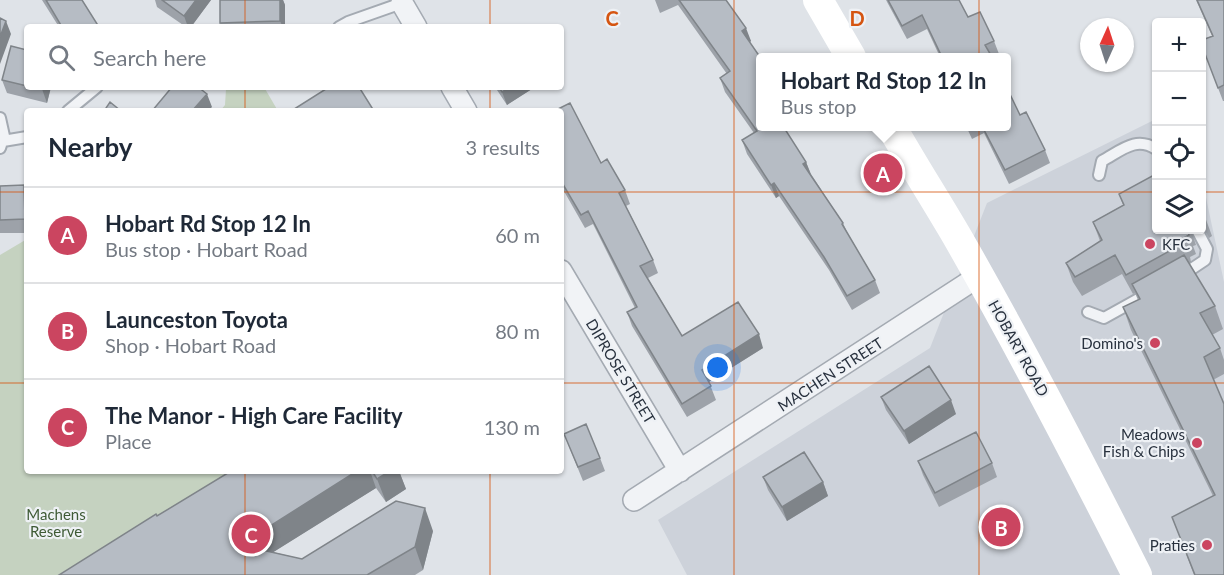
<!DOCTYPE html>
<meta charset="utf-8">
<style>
body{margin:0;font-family:Lato,sans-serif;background:#f2f2f3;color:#1f2937}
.controls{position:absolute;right:18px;top:18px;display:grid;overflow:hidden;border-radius:6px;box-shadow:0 2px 4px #0004}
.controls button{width:54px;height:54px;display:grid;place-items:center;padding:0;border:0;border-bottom:2px solid #e0e1e3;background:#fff;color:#1f2937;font:30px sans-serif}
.compass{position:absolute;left:1080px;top:18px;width:54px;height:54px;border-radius:50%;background:#fff;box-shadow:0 2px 4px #0004;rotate:3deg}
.you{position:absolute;left:718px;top:368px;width:21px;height:21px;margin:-15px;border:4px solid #fff;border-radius:50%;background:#1a73e8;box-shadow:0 0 0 9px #1a73e833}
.badge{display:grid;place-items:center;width:39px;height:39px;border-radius:50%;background:#cb4560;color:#fff;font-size:20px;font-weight:700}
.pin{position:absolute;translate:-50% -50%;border:3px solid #fff;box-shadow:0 2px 6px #0006}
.popup{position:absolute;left:756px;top:53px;width:255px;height:78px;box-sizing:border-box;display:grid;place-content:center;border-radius:6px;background:#fff;filter:drop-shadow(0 2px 4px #0005);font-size:20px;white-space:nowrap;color:#747a83}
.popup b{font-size:22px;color:#1f2937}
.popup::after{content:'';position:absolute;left:50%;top:100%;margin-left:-12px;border:12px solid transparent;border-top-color:#fff}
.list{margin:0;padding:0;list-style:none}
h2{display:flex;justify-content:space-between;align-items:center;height:78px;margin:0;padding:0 24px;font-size:26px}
h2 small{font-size:20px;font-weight:400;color:#747a83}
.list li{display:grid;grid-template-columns:39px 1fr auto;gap:18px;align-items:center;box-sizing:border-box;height:96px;padding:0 24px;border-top:2px solid #e0e1e3}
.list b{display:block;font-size:22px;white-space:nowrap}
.list p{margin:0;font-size:20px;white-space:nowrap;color:#747a83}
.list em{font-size:20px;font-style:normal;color:#747a83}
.icon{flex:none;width:33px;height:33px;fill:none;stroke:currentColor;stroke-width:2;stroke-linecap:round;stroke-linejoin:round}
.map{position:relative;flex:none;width:1224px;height:575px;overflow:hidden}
.search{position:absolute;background:#fff;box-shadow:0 2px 4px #0004;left:24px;top:24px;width:540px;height:66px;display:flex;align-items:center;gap:15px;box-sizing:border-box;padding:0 21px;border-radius:6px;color:#747a83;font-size:22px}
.panel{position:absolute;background:#fff;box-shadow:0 2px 4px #0004;left:24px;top:108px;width:540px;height:366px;border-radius:6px}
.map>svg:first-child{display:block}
.built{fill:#cdd2da}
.green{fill:#c5d2c0}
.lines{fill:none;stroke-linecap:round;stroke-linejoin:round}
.service-casing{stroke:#a4aab2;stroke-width:14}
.minor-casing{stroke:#a4aab2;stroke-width:24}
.service{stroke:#f1f3f6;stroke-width:10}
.minor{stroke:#f1f3f6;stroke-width:21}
.secondary{stroke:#fff;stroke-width:30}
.wall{fill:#9da2a9}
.shaded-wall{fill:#7f8489}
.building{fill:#b6bcc4;stroke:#7f8489;stroke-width:1.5}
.grid{fill:none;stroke:#d55511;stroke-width:1.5;stroke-opacity:0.55}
.poi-dot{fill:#cb4560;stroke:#eef1f5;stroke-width:2}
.labels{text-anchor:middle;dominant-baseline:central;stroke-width:4.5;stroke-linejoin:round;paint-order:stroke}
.poi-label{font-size:15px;fill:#28313e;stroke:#eef1f5;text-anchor:end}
.street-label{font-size:15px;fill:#28313e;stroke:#eef1f5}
.park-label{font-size:15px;fill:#3e5a35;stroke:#eef1f5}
.grid-label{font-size:20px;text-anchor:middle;font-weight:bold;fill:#d55511;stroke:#eef1f5;stroke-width:4.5;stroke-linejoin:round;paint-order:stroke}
</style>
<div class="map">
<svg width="1224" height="575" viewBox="0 0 1224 575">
<rect width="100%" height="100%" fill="#dfe3e8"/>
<path class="built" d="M1156 119V230H1202V179L1224 282V575H687L658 520 930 348 987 203Z"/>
<path class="green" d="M261 87H264L278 111H220L225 105 226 89Z
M27 239V471H239L74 575H0V255Z"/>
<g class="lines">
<g class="service-casing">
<path id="service" d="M339 27 348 22 402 3 403 0
M68 111 97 87
M0 118 4 136 0 148
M3 141 27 137
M1099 175 1102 161C1122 150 1136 136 1156 149
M1181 276 1205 260 1207 249 1197 230
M1088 312 1104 318 1149 293"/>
</g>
<g class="minor-casing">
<path id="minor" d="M402 3 416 27
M452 87 466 111
M561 271 680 471
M634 500 979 276"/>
</g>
<use href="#service" class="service"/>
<use href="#minor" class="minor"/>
<path class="secondary" d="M818 0 851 57
M891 126C913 165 937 202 959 240 1022 350 1080 462 1137 575"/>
</g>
<path class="wall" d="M42 0H82L99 27H59Z
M155 0H211L191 27H186L157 7Z
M220 0H283L285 5V27H222L220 23Z
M655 0H726L751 41 750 42 760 126 806 162 811 174 843 223 847 232 875 280 880 293 852 310 829 270 779 196 776 198 747 154 742 140 754 133 725 92 720 78 727 74 678 5 660 13Z
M886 0H959L968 17 994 41 999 54 992 57H940L927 29 907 39Z
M1196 0H1224V101H1223L1202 46 1212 36Z
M27 50V87H51L47 103 7 93 2 80Z
M495 87H535L507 105Z
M561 111 601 163 625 190 630 204 626 206 653 260 658 273 648 278 682 336 763 348 709 382 716 400 687 417 632 326 627 312 635 308 593 224 585 228 561 186Z
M1020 115 1045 150 1050 163 1009 184 984 133 972 139 966 126H1006Z
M24 185 27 193V233H0V186Z
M1119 194 1156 230H1191L1196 245 1193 246 1196 254 1190 257 1191 262 1189 263 1215 306 1223 329 1212 335 1220 348 1224 360V374L1213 380 1224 575H1194L1172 517 1213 496 1131 330 1123 307 1138 300 1135 293 1133 294 1122 274 1082 296 1073 282 1066 263 1100 241 1093 222 1123 205Z
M1202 210 1205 217 1212 236 1209 238 1202 225Z
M881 397 956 414 909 444 886 410Z
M564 434 600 458 605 471 583 481Z
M918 461 992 463 997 477 939 507 923 475Z
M231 471H399L406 489 386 502 376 488 273 552 302 559 433 531 423 570 415 575H59Z
M763 477 823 482 828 496 787 521 768 490Z"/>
<path class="shaded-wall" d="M196 0H211L191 27H188L184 16Z
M280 0H283L285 5V27H283L280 21Z
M6 21 11 34 0 64V37Z
M746 28 751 41 747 44 742 31Z
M43 87H51L47 103 42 89Z
M509 87H535L507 105 502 92Z
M207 94 212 107 208 111H192Z
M806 162 811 175 803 164Z
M774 183 779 196 776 198 771 185Z
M24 185 27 193V225L25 219Z
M759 334 763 348 707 383 702 370Z
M951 400 956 414 909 444 904 431Z
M357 471H370L376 488 248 568 240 545Z
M390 471H399L406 489 386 502 377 479Z
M823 482 828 496 787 521 782 507Z
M425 508 433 531 423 570 415 547Z"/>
<path class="building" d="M46 0H82L99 27H62Z
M162 0H196L184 16Z
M220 0H280V21L220 23Z
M679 0H726L746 28 742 31 760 57V126H783L806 162 803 164 843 223 842 224 875 280 847 296 824 257 774 183 771 185 742 140 757 131 720 78 730 71Z
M888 0H959L968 17 980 12 994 41 985 45 992 57H942L922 15 902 26Z
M1197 0H1224V85L1218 88 1202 46V40L1213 36Z
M0 18 6 21 0 37Z
M11 46 27 50V86L2 80Z
M1006 86 1020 115 1026 112 1045 150 1005 170 982 126H1006Z
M172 87H198L207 94 192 111H152Z
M329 87H359L374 111H291Z
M499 87H509L502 92Z
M110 102 121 111H104Z
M570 103 601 163 607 159 625 190 619 193 653 260 640 266 682 336 738 302 759 334 702 370 711 386 682 404 627 312 637 307 588 211 581 215 561 181V111H554Z
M1154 175 1156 179V230H1187L1189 235 1182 239 1184 243 1126 275 1115 255 1075 277 1066 263 1102 240 1093 222 1124 205 1119 194Z
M24 185 25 219 0 220V186Z
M1202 210 1205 217 1203 219 1202 217Z
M1184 255 1215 306 1200 313 1220 348 1204 357 1224 404V575H1195L1172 517 1215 495 1123 307 1140 299 1132 284Z
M929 366 951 400 904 431 881 397Z
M586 424 600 458 578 467 564 434Z
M976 432 992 463 935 493 918 461Z
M804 452 823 482 782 507 763 477Z
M231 471H357L240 545 302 559 396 501 425 508 415 547 367 575H59L156 514 157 516Z
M372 471H390L377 479Z"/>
<path class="grid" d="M245 0V27M490 0V27M734 0V575M979 0V575M245 87V111M490 87V111M0 192H27M561 192H1156M1202 192H1224M0 383H27M561 383H1224M245 471V575M490 471V575"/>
<g class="poi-dot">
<circle cx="1150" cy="244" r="6"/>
<circle cx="1155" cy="343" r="6"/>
<circle cx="1197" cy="443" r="6"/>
<circle cx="1207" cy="545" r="6"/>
</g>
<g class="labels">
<g class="poi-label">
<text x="1162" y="244" text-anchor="start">KFC</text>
<text x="1143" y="343">Domino's</text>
<text x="1185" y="434">Meadows<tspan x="1185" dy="17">Fish &amp; Chips</tspan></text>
<text x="1195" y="545">Praties</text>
</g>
<g class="street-label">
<text transform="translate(1019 348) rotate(61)">HOBART ROAD</text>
<text transform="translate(621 371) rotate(59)">DIPROSE STREET</text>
<text transform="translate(830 374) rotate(-33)">MACHEN STREET</text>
</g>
<g class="park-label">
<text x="56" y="514">Machens<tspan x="56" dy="17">Reserve</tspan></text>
</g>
</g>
<g class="grid-label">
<text x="612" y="26">C</text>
<text x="857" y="26">D</text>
</g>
</svg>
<div class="controls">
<button>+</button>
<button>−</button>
<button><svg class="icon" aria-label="locate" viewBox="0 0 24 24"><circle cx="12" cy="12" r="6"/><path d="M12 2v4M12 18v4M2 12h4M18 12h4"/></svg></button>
<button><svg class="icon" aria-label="layers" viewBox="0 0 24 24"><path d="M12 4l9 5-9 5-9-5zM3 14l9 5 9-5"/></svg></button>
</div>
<svg class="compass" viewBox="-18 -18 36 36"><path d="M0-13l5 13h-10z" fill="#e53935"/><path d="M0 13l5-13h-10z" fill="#747a83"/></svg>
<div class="you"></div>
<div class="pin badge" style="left:883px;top:173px">A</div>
<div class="popup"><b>Hobart Rd Stop 12 In</b>Bus stop</div>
<div class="pin badge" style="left:1001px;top:527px">B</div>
<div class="pin badge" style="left:251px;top:534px">C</div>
<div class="search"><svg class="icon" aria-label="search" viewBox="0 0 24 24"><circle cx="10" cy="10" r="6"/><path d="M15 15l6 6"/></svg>Search here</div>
<section class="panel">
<h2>Nearby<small>3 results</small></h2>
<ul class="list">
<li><span class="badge">A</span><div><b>Hobart Rd Stop 12 In</b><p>Bus stop · Hobart Road</p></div><em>60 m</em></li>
<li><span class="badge">B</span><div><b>Launceston Toyota</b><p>Shop · Hobart Road</p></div><em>80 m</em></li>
<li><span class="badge">C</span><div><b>The Manor - High Care Facility</b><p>Place</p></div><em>130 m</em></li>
</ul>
</section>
</div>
